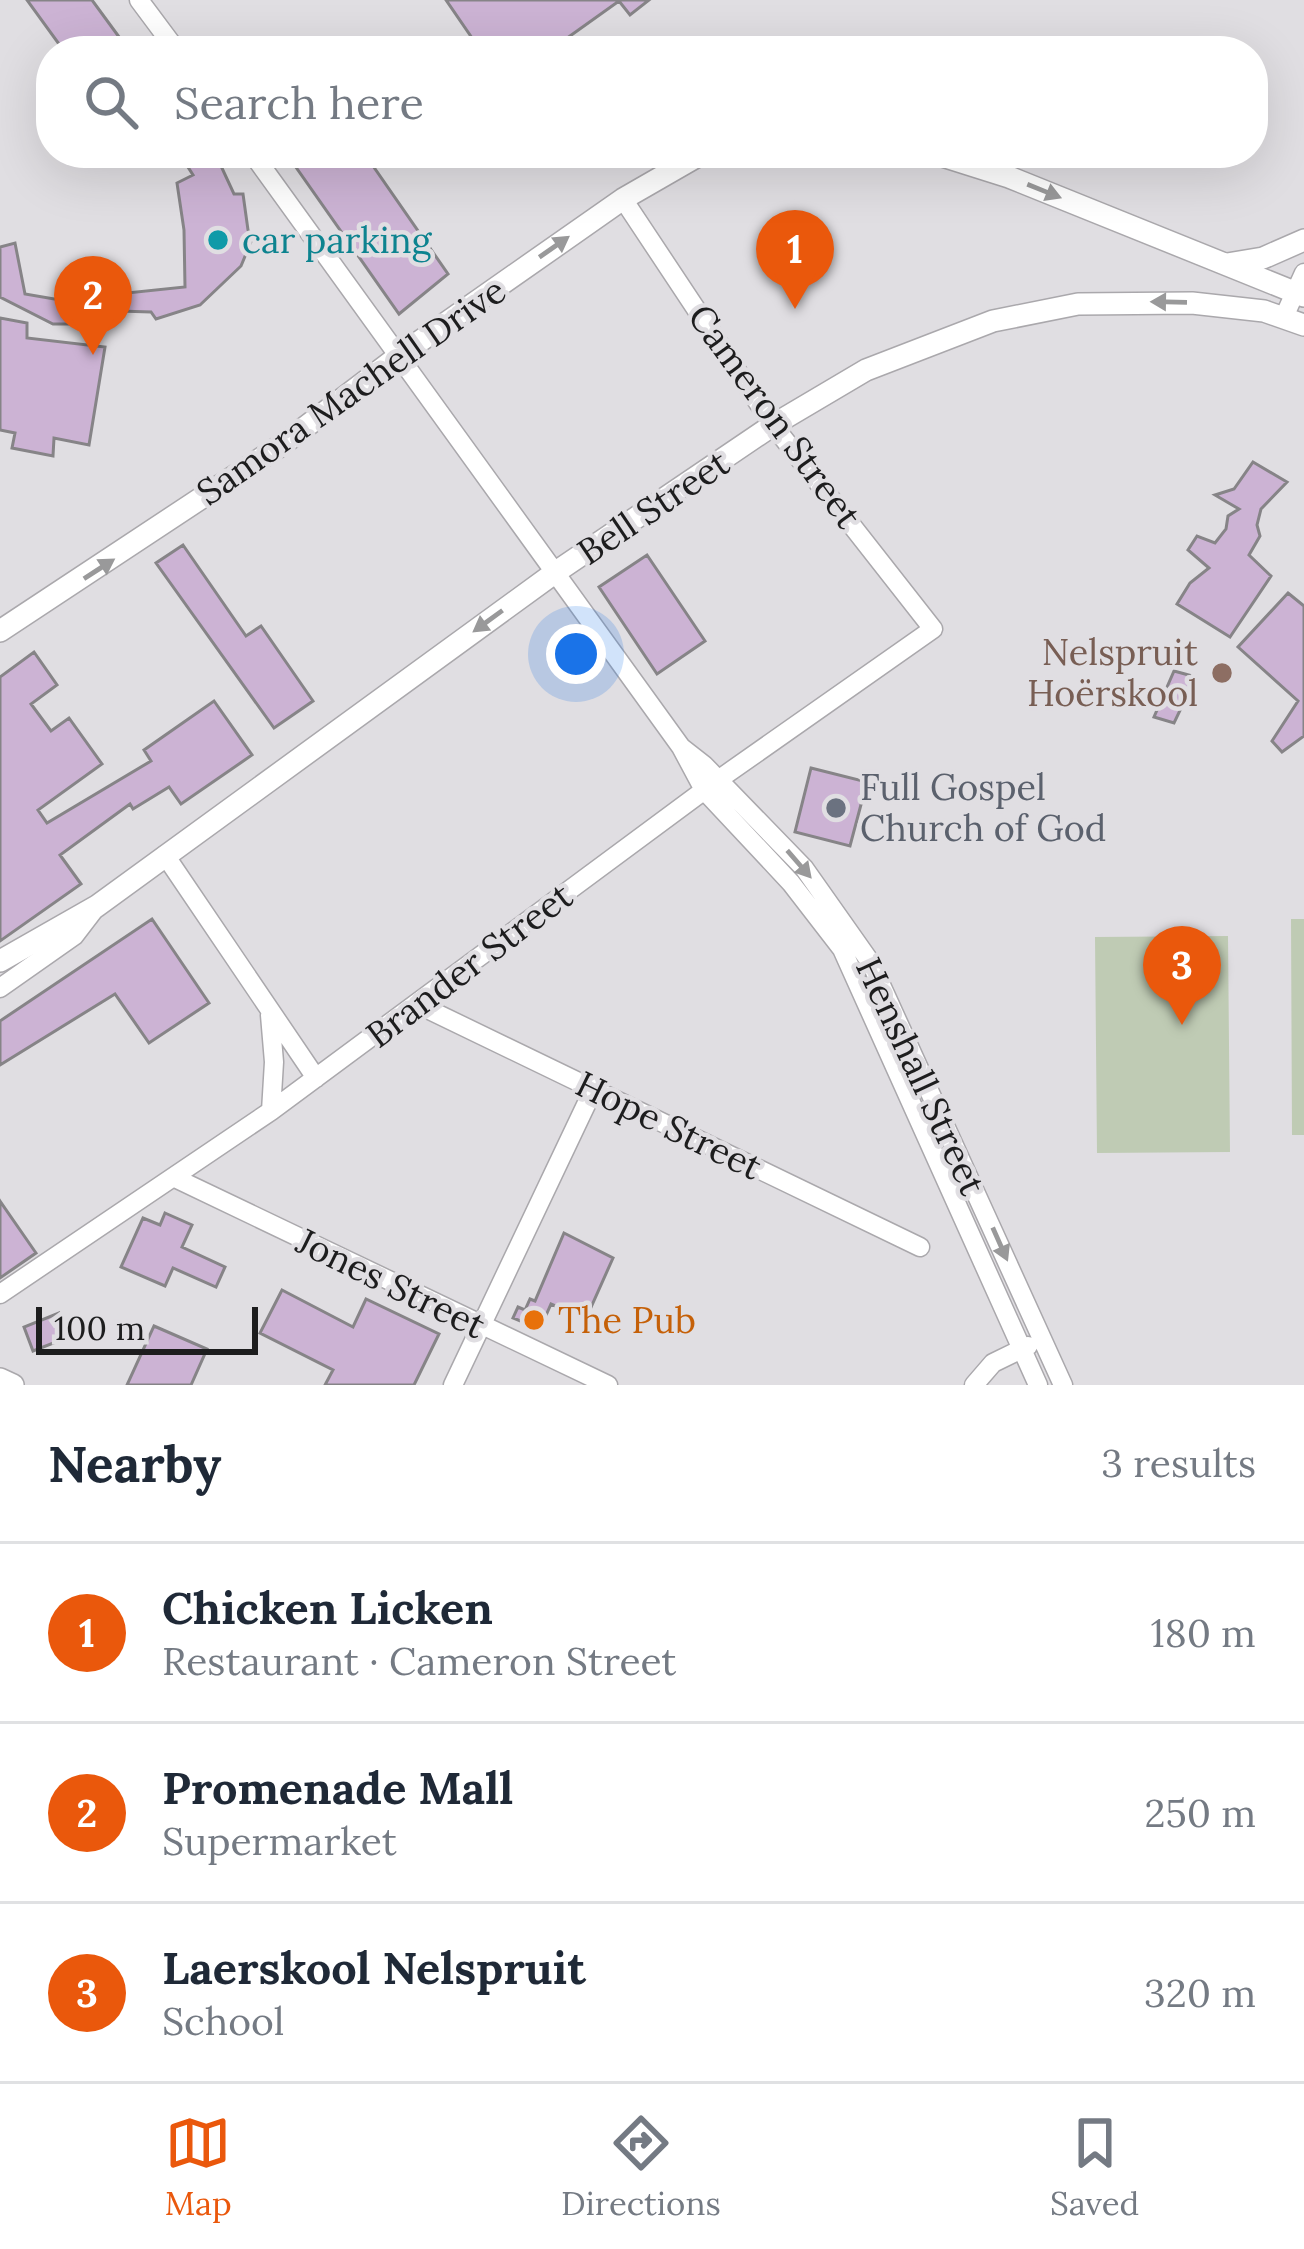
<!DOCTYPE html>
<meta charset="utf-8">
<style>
body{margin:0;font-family:Lora,serif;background:#f6f6f7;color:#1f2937}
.scale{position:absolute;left:36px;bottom:30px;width:222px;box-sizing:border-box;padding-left:12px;border:6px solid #1d1d1e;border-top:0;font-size:33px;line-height:42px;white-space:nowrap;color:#1d1d1e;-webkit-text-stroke:9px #e0dee2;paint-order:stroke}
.you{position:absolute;left:576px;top:654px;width:42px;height:42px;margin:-30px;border:9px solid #fff;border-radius:50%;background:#1a73e8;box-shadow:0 0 0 18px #1a73e833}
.badge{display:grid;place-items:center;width:78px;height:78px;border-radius:50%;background:#ea580c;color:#fff;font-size:39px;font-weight:700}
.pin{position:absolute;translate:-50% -99px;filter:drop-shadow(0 3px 6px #0008)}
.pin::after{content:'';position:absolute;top:63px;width:42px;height:36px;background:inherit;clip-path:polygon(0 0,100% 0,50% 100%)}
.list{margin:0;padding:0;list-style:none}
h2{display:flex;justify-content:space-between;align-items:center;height:156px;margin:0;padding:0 48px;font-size:51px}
h2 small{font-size:39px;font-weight:400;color:#747a83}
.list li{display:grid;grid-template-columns:78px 1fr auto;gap:36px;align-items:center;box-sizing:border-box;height:180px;padding:0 48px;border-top:3px solid #e0e1e3}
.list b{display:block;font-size:45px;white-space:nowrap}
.list p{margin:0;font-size:39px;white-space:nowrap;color:#747a83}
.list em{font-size:39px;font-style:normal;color:#747a83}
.icon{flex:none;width:66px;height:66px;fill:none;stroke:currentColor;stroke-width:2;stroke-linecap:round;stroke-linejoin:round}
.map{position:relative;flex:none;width:1304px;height:1385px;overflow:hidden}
.search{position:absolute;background:#fff;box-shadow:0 12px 48px #0002;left:36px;right:36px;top:36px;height:132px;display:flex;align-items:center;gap:30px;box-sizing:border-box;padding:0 42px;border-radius:48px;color:#747a83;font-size:45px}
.sheet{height:696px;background:#fff}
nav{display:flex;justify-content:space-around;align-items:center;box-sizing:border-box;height:168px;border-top:3px solid #e0e1e3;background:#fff;font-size:33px;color:#747a83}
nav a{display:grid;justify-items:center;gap:6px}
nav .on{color:#ea580c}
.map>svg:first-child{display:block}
.green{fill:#bfcbb4}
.building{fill:#ccb3d4;stroke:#868487;stroke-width:3}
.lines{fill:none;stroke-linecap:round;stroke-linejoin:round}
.minor-casing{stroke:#aaa8ac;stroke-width:21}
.major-casing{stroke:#aaa8ac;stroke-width:24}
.minor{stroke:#fff;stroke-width:18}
.major{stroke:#fff;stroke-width:21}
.oneway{fill:#99999a}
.culture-dot{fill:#0f9aa8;stroke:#e0dee2;stroke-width:4.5}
.education-dot{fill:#8d6e63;stroke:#e0dee2;stroke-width:4.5}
.worship-dot{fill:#6b7280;stroke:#e0dee2;stroke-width:4.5}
.food-dot{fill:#e8710a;stroke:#e0dee2;stroke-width:4.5}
.labels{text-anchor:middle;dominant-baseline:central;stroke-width:9;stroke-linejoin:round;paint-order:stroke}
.culture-label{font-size:36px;fill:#0d838f;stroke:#e0dee2;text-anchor:start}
.street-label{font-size:36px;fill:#1d1d1e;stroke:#e0dee2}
.education-label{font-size:36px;fill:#785e54;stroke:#e0dee2;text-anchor:end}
.worship-label{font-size:36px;fill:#5b616d;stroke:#e0dee2;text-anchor:start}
.food-label{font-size:36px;fill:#c56008;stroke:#e0dee2;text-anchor:start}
</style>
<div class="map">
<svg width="1304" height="1385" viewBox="0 0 1304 1385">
<rect width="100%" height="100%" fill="#e0dee2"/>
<path class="green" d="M1291 919H1304V1135H1292Z
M1228 936 1230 1152 1097 1153 1095 937Z"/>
<path class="building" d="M27 0H92L122 41 108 51H64Z
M446 0H649L630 15 619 1 549 51H481Z
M179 153H215L234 194H243L248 230 253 237 241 266 200 305 156 319 151 312 119 311 115 324H53L0 297V247L15 243 25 294 60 300 185 287 184 230 177 183 193 175Z
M286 153H364L448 274 399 314Z
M0 318 27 323V338L105 347 89 445 54 438 53 456 12 448 15 433 0 430Z
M1253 462 1287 482 1261 509 1257 525 1260 536 1249 555 1271 576 1230 637 1177 604 1190 583 1209 568 1188 550 1197 536 1215 543 1226 529 1228 516 1239 509 1215 495 1234 489Z
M183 545 246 636 261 626 313 701 274 728 156 563Z
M647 555 705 641 657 674 599 587Z
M1288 593 1304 606V736L1282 752 1272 741 1298 701 1238 647Z
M34 652 57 685 31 704 51 731 69 718 102 764 38 810 47 823 151 761 144 750 214 701 252 755 181 804 169 787 133 809 130 804 60 855 81 884 0 941V677Z
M1174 671 1196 677 1174 723 1154 717Z
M811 768 867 782 850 846 795 832Z
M152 919 209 1003 149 1043 115 994 0 1065V1021Z
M0 1201 36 1253 0 1278Z
M165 1213 192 1225 182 1247 225 1267 216 1287 173 1268 165 1286 121 1267 143 1218 160 1225Z
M564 1233 613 1258 588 1314 574 1308 572 1313 551 1304 540 1329 513 1318 518 1307 525 1310 530 1299 535 1301Z
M282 1290 353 1327 366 1299 439 1334 414 1385H325L333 1370 260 1333Z
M59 1313 69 1337 33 1351 24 1327Z
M154 1326 207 1349 191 1385H127Z"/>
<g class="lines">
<g class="minor-casing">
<path id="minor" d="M139 0 177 51
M252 153 681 747 704 790 791 883 842 949 1038 1385
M1284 317 1304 273
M681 747 704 765 804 868 871 963 1063 1385
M165 855 316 1078
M0 988 74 936 97 906
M417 1004 920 1247
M270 1015 274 1062 271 1111
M175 1178 608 1385
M0 1294 271 1111 718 780 933 629 773 425 623 199
M453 1385 594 1088
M974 1385 993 1363 1028 1346"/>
</g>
<g class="major-casing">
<path id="major" d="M933 153 1009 177 1304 296
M1227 264 1263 258 1304 240
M0 631 283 444 396 358 623 199 703 153
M0 961 97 906 553 574 773 425 866 370 993 321 1078 304 1192 303 1264 311 1304 325
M0 1379 13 1385"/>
</g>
<use href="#minor" class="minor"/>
<use href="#major" class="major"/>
</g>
<defs><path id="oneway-solid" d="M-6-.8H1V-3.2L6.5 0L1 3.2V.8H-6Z" transform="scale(3)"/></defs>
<g class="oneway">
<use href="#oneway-solid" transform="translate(1044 191) rotate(22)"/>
<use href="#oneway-solid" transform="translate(554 247) rotate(-35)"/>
<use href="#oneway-solid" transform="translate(1169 302) rotate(-179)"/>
<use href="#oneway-solid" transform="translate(99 569) rotate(-33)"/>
<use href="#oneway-solid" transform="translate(488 621) rotate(144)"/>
<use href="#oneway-solid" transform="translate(799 864) rotate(49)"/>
<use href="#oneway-solid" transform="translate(1000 1244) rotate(66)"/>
</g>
<circle class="culture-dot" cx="218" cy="240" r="12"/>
<circle class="education-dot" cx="1222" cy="673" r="12"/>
<circle class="worship-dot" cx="836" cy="808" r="12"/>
<circle class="food-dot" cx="534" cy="1320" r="12"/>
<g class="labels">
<g class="culture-label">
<text x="242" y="240">car parking</text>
</g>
<g class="street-label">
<text transform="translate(351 391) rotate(-35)">Samora Machell Drive</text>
<text transform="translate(775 416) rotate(54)">Cameron Street</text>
<text transform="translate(653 507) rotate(-34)">Bell Street</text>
<text transform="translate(469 965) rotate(-37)">Brander Street</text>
<text transform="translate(921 1076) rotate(65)">Henshall Street</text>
<text transform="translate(669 1125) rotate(26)">Hope Street</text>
<text transform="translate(391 1283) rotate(26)">Jones Street</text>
</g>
<g class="education-label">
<text x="1198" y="652">Nelspruit<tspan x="1198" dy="41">Hoërskool</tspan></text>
</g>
<g class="worship-label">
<text x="860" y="787">Full Gospel<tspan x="860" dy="41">Church of God</tspan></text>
</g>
<g class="food-label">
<text x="558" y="1320">The Pub</text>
</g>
</g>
</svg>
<div class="scale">100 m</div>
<div class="you"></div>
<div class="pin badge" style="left:795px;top:309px">1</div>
<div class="pin badge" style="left:93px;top:355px">2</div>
<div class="pin badge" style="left:1182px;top:1025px">3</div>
<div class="search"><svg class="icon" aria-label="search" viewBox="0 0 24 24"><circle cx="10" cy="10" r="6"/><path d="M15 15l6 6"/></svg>Search here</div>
</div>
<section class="sheet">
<h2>Nearby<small>3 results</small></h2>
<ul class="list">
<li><span class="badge">1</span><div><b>Chicken Licken</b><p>Restaurant · Cameron Street</p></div><em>180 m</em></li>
<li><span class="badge">2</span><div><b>Promenade Mall</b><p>Supermarket</p></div><em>250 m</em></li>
<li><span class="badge">3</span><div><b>Laerskool Nelspruit</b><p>School</p></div><em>320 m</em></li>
</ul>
</section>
<nav>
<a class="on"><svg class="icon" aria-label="map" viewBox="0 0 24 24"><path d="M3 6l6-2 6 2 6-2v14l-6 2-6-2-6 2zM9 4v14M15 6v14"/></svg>Map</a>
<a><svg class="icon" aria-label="directions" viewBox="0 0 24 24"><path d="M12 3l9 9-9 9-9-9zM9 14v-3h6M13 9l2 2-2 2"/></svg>Directions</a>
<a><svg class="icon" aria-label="saved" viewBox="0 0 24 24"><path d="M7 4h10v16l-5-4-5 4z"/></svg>Saved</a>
</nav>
